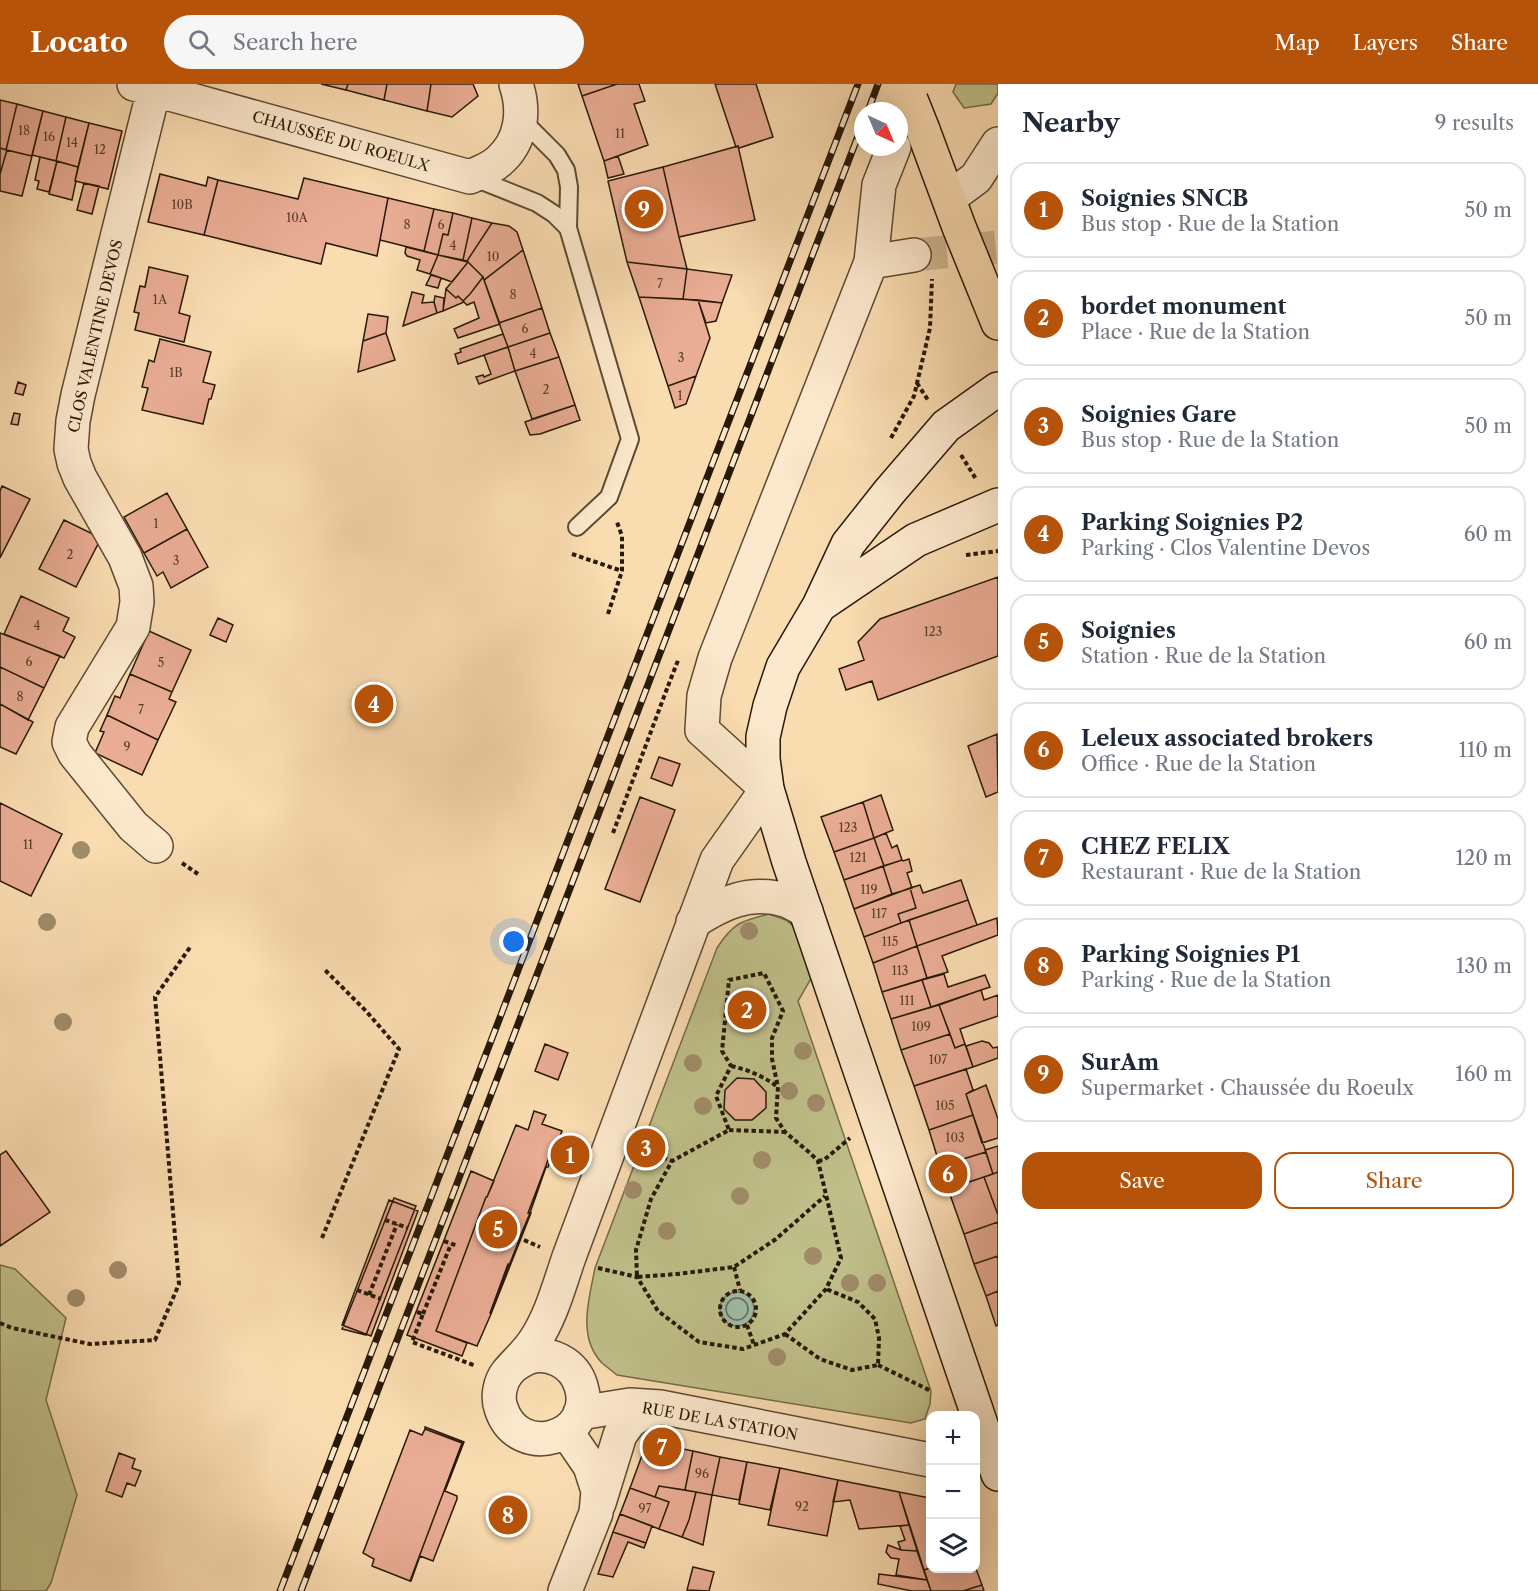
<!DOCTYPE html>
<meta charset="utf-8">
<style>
body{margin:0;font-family:"Libre Caslon Text",serif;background:#f6f6f7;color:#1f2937}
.controls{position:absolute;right:18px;bottom:18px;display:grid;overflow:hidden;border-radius:12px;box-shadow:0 6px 24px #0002}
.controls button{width:54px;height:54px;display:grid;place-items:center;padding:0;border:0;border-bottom:2px solid #e0e1e3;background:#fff;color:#1f2937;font:30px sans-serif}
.compass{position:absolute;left:854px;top:18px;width:54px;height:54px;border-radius:50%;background:#fff;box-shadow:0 6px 24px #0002;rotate:136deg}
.you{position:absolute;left:514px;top:858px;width:21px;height:21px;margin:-15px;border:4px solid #fff;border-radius:50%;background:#1a73e8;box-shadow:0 0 0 9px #1a73e833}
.badge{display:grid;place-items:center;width:39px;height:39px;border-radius:50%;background:#b45309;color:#fff;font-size:20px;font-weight:700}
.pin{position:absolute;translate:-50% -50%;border:3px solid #fff;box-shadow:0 2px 6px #0006}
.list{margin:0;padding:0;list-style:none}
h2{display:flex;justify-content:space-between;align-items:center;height:78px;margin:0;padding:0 24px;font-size:26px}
h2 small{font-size:20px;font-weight:400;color:#747a83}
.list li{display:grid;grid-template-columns:39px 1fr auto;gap:18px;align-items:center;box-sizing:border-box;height:96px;margin:0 12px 12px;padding:0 12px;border:2px solid #e0e1e3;border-radius:18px}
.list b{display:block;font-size:22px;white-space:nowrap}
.list p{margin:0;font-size:20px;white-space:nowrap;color:#747a83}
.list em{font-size:20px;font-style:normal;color:#747a83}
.actions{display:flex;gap:12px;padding:18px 24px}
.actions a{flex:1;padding:14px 0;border:2px solid #b45309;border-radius:18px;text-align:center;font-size:21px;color:#b45309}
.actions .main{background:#b45309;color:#fff}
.icon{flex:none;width:33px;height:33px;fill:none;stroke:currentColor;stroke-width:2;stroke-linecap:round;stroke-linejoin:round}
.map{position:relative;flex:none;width:998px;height:1507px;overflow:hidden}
header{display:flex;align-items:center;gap:36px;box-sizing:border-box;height:84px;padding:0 30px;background:#b45309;color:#fff}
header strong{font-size:28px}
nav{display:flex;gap:33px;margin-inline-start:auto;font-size:21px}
.search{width:420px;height:54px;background:#f6f6f7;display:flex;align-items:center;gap:15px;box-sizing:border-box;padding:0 21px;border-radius:33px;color:#747a83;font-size:22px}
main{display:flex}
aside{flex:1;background:#fff}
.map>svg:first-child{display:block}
.green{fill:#c0c08a;stroke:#746c48;stroke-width:1.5}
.water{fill:#9fbca7;stroke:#6f7b67;stroke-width:1.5}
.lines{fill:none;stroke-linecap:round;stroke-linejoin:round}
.shore{stroke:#646a57;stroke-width:1.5}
.building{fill:#e9ac94;stroke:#281907;stroke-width:1.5}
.street-tunnel{stroke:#d0b58f;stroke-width:33;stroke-dasharray:33 16;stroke-linecap:butt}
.lane-casing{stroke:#5c4a32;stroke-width:20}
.street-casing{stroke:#5c4a32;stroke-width:36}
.secondary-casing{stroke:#281907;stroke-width:36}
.primary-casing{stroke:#281907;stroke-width:36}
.path{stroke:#281907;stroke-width:4;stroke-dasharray:4.5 3;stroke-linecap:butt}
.lane{stroke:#fce8cc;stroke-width:16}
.street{stroke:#fce8cc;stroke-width:33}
.secondary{stroke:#fce8cc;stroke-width:33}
.primary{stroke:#fadcb1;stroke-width:33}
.rail-casing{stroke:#281907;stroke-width:7}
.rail{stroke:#fce8cc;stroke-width:4.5;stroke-dasharray:14;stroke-linecap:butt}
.primary-bridge-casing{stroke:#281907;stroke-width:36;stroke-linecap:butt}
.primary-bridge{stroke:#fadcb1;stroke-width:33}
.tree{fill:#a08c69}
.labels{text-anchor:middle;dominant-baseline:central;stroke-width:4.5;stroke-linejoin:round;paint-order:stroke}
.number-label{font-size:12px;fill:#583e2a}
.street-label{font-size:15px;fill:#281907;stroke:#fce8cc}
</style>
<header>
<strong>Locato</strong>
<div class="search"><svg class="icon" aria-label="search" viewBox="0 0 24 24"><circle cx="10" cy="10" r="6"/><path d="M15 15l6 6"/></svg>Search here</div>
<nav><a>Map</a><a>Layers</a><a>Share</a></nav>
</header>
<main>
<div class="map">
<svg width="998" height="1507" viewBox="0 0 998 1507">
<rect width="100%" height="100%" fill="#fadcb1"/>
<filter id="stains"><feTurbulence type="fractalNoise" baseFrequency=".00333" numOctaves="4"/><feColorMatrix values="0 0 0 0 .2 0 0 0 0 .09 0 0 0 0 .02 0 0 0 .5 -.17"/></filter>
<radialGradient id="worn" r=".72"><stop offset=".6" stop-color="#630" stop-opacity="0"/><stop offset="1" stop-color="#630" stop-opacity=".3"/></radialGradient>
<path class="green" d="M956 0H998V9L991 20 964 24 953 8Z
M769 830 786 836 805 852 816 886 798 917 931 1307 930 1320 925 1335 911 1339 617 1291C612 1287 607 1283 602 1279 577 1253 589 1215 595 1184L717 864C733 839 741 837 769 830Z
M0 1181 15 1185 66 1234 46 1316 77 1411 51 1499 46 1507H0Z"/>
<path class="water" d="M720 1225a17 17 0 1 1 34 0a17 17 0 1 1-34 0Z"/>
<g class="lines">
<path class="shore" d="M726 1225a11 11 0 1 1 22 0a11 11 0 1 1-22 0Z"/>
</g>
<path class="building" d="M321 0H348L346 6Z
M348 0H387L384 16 346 6Z
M387 0H431L427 27 384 16Z
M431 0H473L478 12 452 33 427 27Z
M578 0H617L582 12Z
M617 0H639L645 17 634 20 648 61 604 77 582 12Z
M715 0H756L773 53 739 64 738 62 736 63Z
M0 16 17 20 6 66 0 64Z
M17 20 43 27 32 72 6 66Z
M43 27 66 33 56 77 32 71Z
M66 33 89 39 78 83 56 77Z
M89 39 122 47 108 105 75 97Z
M738 62 755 136 679 153 663 83Z
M0 64 7 66 0 90Z
M7 66 32 72 22 112 0 107V90Z
M618 72 624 90 608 94 604 77Z
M40 73 57 77 49 108 37 105 39 97 35 96Z
M57 77 78 83 75 97H76L72 116 49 110Z
M663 83 679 153 687 185 627 178 608 97Z
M160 90 206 102 208 93 218 96 204 151 148 138Z
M304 94 388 114 377 172 326 159 321 180 204 151 218 96 298 115Z
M84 99 99 102 92 130 77 126Z
M388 114 434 125 424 167 380 156Z
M434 125 453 129 448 151 443 150 438 171 424 167Z
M453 129 472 134 463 176 438 171 443 150 448 151Z
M472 134 492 139 467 177 463 176Z
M492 139 509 142 517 148 523 166 484 196 482 192 467 177Z
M406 163 438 171 430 190 417 186 420 176 407 172 405 169Z
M523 166 542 224 499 239 484 196Z
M438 171 468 178 452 198 430 190Z
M468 178 483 193 470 210 463 217 458 212 456 214 446 205Z
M627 178 687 185 683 215 639 213Z
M149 183 188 192 179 229 190 232 184 258 135 246 139 229 134 228 140 202 145 203Z
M687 185 732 191 722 219 683 215Z
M431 191 441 194 438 204 426 201Z
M483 193 500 240 458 254 454 245 479 234 474 218 467 221 463 217 470 210Z
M446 205 456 214 458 212 464 218 443 227Z
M412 208 424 211 422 219 434 218 437 229 403 242Z
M435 212 444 214 443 227 437 229 434 218Z
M639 213 698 216 710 254 696 292 668 302Z
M698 216 722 219 716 237 706 239Z
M542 224 550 249 508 263 499 239Z
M368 230 388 233 386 249 363 257Z
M386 249 395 276 358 288 363 257Z
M550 249 559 273 515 287 508 263Z
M503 250 508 263 458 280 455 270 461 268 460 265Z
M160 255 211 268 203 298 215 301 211 315H209L203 340 142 326 148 304 142 303 149 276 154 278Z
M508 263 515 287 479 300 476 293 483 291 484 293 491 290 484 271Z
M559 273 575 321 532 335 515 287Z
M696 292 686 320 675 324 668 302Z
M18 298 26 301 23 311 15 309Z
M575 321 580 336 540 350 530 351 525 338Z
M14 329 20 330 18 341 11 340Z
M2 402 30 415 0 474V407Z
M167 409 187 445 144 469 124 433Z
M64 436 101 454 76 503 39 485Z
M187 445 208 483 171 504 163 488 157 492 144 469Z
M998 493V572L878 616 872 597 846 606 839 585 864 576 858 558 880 535Z
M21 512 69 534 63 547 75 553 64 574 4 550Z
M218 534 233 541 226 558 210 551Z
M149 547 191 566 172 608 130 590Z
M0 549 60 572 44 604 0 583Z
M0 583 44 604 28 636 0 620Z
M130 590 172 608 169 615 176 618 158 656 107 631 115 612 120 614Z
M0 620 33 638 16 670 0 663Z
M107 631 158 656 142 691 95 669 104 648 100 647Z
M997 650 998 708 986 713 968 662Z
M659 673 680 680 672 702 651 694Z
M881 711 893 746 874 754 863 718Z
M640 713 675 726 640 818 605 805Z
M863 718 874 754 834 768 821 733Z
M0 719 62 750 31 812 0 797Z
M886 749 892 764 897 761 902 776 884 782 874 754Z
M874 754 884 782 844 796 834 768Z
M909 775 912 787 907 789 912 804 892 810 883 782 902 776 903 777Z
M883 782 892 810 854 825 844 796Z
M961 796 968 816 901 839 898 830 916 824 910 804 920 801 923 809Z
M910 804 916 824 898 830 901 839 864 853 854 825Z
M968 816 977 841 917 862 909 836Z
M997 834 998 851 942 872 948 888 927 894 917 862Z
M909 836 917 862 873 879 864 853Z
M917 862 927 894 882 908 873 879Z
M944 890 948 903 985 891 990 903 931 923 922 896Z
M922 896 931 923 891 935 882 908Z
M981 906 984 916 998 911V932L960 945 965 960 955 964 939 921Z
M939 921 950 950 901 966 891 935Z
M950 950 955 964 965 960 973 983 914 1002 901 966Z
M982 957 989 959 993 964 998 963V974L973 983 966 962Z
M545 960 568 969 558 996 535 987Z
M966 985 973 1006 966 1010 973 1031 929 1046 914 1002Z
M737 994 754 995 766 1008V1024L752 1036H735L724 1025 725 1006Z
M986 1001 998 1035V1054L982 1059 966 1010Z
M534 1027 546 1031 542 1040 562 1047 552 1072 550 1071 528 1129H530L522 1148 510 1180H508L490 1229 491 1230 477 1262 436 1247 486 1113H487L516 1041 528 1046Z
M973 1031 986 1068 940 1082 929 1046Z
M562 1047 548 1083H546L530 1129H528L550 1071 552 1072Z
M998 1062V1088L993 1090 985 1066Z
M6 1067 50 1128 0 1162V1071Z
M986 1068 993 1090 948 1105 940 1082Z
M471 1087 494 1097 487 1113H486L436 1247 467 1259 462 1272 407 1251Z
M998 1088V1131L984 1093Z
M984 1093 998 1131V1138L964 1150 948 1105Z
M394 1114 416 1122 366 1251 342 1245Z
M389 1116 418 1127 371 1252 342 1241Z
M530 1129H531L491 1230 490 1229Z
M998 1138V1172L974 1180 964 1150Z
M998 1172V1207L986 1212 974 1180Z
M998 1207V1241L996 1242 986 1212Z
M425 1343 464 1358 445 1407 457 1412V1415L433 1477 420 1472 411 1497H410L462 1359 425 1345Z
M425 1345 462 1359 410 1497 372 1482 374 1475 363 1469 410 1346 422 1351Z
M655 1359 693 1367 685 1406 659 1402 655 1413 630 1404 644 1366Z
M693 1367 720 1373 712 1411 685 1406Z
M119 1369 135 1375 132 1384 141 1387 135 1402 127 1399 122 1413 106 1407Z
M720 1373 747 1378 739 1416 712 1411Z
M747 1378 780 1384 770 1426 739 1420Z
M780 1384 838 1396 827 1452 768 1441Z
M838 1396 899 1408 909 1441 859 1445 850 1416 833 1418Z
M659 1402 696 1408 689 1436 682 1453 659 1445 669 1418 655 1413Z
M630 1404 669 1418 659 1445 620 1430Z
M696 1408 712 1411 703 1461 682 1453 689 1436Z
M899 1408 930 1414V1484L924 1486Z
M620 1430 652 1442 646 1459 613 1448Z
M909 1441 916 1463 917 1467 901 1466 898 1458 905 1456 900 1442Z
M613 1448 646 1459 644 1464 628 1458 613 1493 598 1490Z
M888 1461 901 1466 917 1467 927 1496 896 1491 899 1475 891 1474 886 1468Z
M975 1482 982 1501 963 1507H931L924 1486 930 1484H975Z
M693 1483 714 1488 709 1507 687 1506Z
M879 1490 927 1496 931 1507H912L878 1500Z
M982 1501 984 1507H963Z"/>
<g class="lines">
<path class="street-tunnel" d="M914 171 998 163"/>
<g class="lane-casing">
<path id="lane" d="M522 36 557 71 566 86 569 103 568 144 630 355 609 413 577 443
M472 93 537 119 554 130 568 144"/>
</g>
<g class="street-casing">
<path id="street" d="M134 0 470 93C480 88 491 85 499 77 522 57 525 27 516 0
M154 5 78 311 73 337 71 365 74 379 80 394 125 473 136 502 137 518 133 543 72 643 69 658 75 670 133 742 156 762
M949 114 976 94 998 60
M871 178 914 171
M693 838C722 819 749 806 785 816 792 818 799 823 806 827
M515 1281C518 1279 523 1276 527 1274 549 1266 574 1279 581 1302 597 1354 518 1378 501 1324 497 1313 500 1298 507 1289 516 1278 526 1270 534 1258 551 1233 559 1202 569 1173L717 776 767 705 702 646 704 612 715 574 871 178 879 101 894 63
M580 1329 630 1321 660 1323 930 1376
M599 1419 620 1351 630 1337 641 1330 660 1323
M565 1507 596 1429 598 1407 590 1382 566 1347"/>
</g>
<g class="secondary-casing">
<path id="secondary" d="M998 305 946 342 890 407 848 460 819 522 783 583 770 622 763 653V675L767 705 789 778 998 1390
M820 521 916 456 998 421"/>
</g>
<g class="primary-casing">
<path id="primary" d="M923 46 959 143 998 239"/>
</g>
<path class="path" d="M917 299 928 316
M891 354 914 312 930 244 932 195
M961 371 976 395
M572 470 622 487
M966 471 998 467
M608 530 622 487V452L617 438
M668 602 679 574
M613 749 668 602
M182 779 198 790
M731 982C749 986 763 992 778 1003
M729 1046 785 1048
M642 1065 672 1077
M818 1077 824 1076 850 1054
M385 1136 408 1144
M322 1154 399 965 366 927 325 886
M524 1156 540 1163
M444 1157 458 1162
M734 1183 740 1206
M598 1184 637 1193 658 1227 699 1258 743 1265 785 1250 826 1205 841 1174 818 1077 810 1069 785 1048 776 1034 778 1003 772 975V954L783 927 764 889 729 896 722 967 731 982 716 1012 729 1046 672 1077 651 1115 636 1166 637 1193 677 1190 734 1183 776 1155 825 1112
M357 1206 381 1215
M720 1225a18 18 0 1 1 36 0a18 18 0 1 1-36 0Z
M369 1211 397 1140
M417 1228 423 1230 412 1258 476 1282
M423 1230 451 1160
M0 1239 12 1244 90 1260 155 1256 179 1200 155 913 191 862
M747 1241 754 1261
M785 1250 820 1275 852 1286 878 1281 879 1254 875 1235 858 1218 826 1205
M878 1281 931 1307"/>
<use href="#lane" class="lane"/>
<use href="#street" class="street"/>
<use href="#secondary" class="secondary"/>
<use href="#primary" class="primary"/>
<g class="rail-casing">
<path id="rail" d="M868 27 878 0
M280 1507 858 0
M301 1507 863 39"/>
</g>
<use href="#rail" class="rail"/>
<g class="primary-bridge-casing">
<path id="primary-bridge" d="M911 16 923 46"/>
</g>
<use href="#primary-bridge" class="primary-bridge"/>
</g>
<g class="tree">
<circle cx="81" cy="766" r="9"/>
<circle cx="47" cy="838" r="9"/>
<circle cx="749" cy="847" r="9"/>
<circle cx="63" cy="938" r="9"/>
<circle cx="803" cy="967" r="9"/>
<circle cx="693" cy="979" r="9"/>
<circle cx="789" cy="1007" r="9"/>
<circle cx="816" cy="1019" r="9"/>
<circle cx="703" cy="1022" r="9"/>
<circle cx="762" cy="1076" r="9"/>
<circle cx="633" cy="1106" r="9"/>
<circle cx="740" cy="1112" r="9"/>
<circle cx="667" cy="1147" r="9"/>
<circle cx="813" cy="1172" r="9"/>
<circle cx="118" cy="1186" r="9"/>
<circle cx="850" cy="1199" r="9"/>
<circle cx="877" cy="1199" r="9"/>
<circle cx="76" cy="1214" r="9"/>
<circle cx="777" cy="1273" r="9"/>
</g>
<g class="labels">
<g class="number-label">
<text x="24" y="46">18</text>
<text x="620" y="49">11</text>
<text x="49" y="52">16</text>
<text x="72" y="58">14</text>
<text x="100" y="65">12</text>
<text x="182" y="120">10B</text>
<text x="297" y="133">10A</text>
<text x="407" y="140">8</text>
<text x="441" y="140">6</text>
<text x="453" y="161">4</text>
<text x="493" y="172">10</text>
<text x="660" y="199">7</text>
<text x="513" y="210">8</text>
<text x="160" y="215">1A</text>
<text x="525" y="244">6</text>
<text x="533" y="269">4</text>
<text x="681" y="273">3</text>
<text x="176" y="288">1B</text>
<text x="546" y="305">2</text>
<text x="680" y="311">1</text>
<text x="156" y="439">1</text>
<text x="70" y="470">2</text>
<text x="176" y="476">3</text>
<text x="37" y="541">4</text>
<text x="933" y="547">123</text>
<text x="29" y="577">6</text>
<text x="161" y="578">5</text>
<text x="20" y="612">8</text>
<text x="141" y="625">7</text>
<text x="127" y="662">9</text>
<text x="848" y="743">123</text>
<text x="28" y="760">11</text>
<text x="858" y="773">121</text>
<text x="869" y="805">119</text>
<text x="879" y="829">117</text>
<text x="890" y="857">115</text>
<text x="900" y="886">113</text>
<text x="907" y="916">111</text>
<text x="921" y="942">109</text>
<text x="938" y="975">107</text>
<text x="945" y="1021">105</text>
<text x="955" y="1053">103</text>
<text x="702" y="1389">96</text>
<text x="802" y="1422">92</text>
<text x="645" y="1424">97</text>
</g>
<g class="street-label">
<text transform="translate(341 57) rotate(16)">CHAUSSÉE DU ROEULX</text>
<text transform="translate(95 252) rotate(-77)">CLOS VALENTINE DEVOS</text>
<text transform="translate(720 1337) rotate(10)">RUE DE LA STATION</text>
</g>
</g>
<rect width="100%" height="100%" filter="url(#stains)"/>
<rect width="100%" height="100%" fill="url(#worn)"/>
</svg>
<div class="controls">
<button>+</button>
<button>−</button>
<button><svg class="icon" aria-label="layers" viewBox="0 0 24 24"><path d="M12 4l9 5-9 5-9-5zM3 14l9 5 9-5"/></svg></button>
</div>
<svg class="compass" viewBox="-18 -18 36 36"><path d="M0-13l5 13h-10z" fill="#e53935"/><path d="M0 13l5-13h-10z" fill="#747a83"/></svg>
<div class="you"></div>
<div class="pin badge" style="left:570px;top:1071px">1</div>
<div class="pin badge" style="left:747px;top:926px">2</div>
<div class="pin badge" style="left:646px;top:1064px">3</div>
<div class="pin badge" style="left:374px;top:620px">4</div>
<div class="pin badge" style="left:498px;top:1145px">5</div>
<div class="pin badge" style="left:948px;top:1090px">6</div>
<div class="pin badge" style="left:662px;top:1363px">7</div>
<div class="pin badge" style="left:508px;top:1431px">8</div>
<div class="pin badge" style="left:644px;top:125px">9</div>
</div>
<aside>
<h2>Nearby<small>9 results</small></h2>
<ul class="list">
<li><span class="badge">1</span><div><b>Soignies SNCB</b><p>Bus stop · Rue de la Station</p></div><em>50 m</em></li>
<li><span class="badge">2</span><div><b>bordet monument</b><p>Place · Rue de la Station</p></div><em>50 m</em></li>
<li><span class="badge">3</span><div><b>Soignies Gare</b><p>Bus stop · Rue de la Station</p></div><em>50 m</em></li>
<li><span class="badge">4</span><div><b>Parking Soignies P2</b><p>Parking · Clos Valentine Devos</p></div><em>60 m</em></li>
<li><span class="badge">5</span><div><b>Soignies</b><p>Station · Rue de la Station</p></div><em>60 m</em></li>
<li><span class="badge">6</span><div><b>Leleux associated brokers</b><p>Office · Rue de la Station</p></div><em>110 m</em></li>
<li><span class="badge">7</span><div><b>CHEZ FELIX</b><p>Restaurant · Rue de la Station</p></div><em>120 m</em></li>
<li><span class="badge">8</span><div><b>Parking Soignies P1</b><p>Parking · Rue de la Station</p></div><em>130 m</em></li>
<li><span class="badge">9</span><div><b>SurAm</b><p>Supermarket · Chaussée du Roeulx</p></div><em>160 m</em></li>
</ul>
<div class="actions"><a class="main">Save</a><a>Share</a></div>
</aside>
</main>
